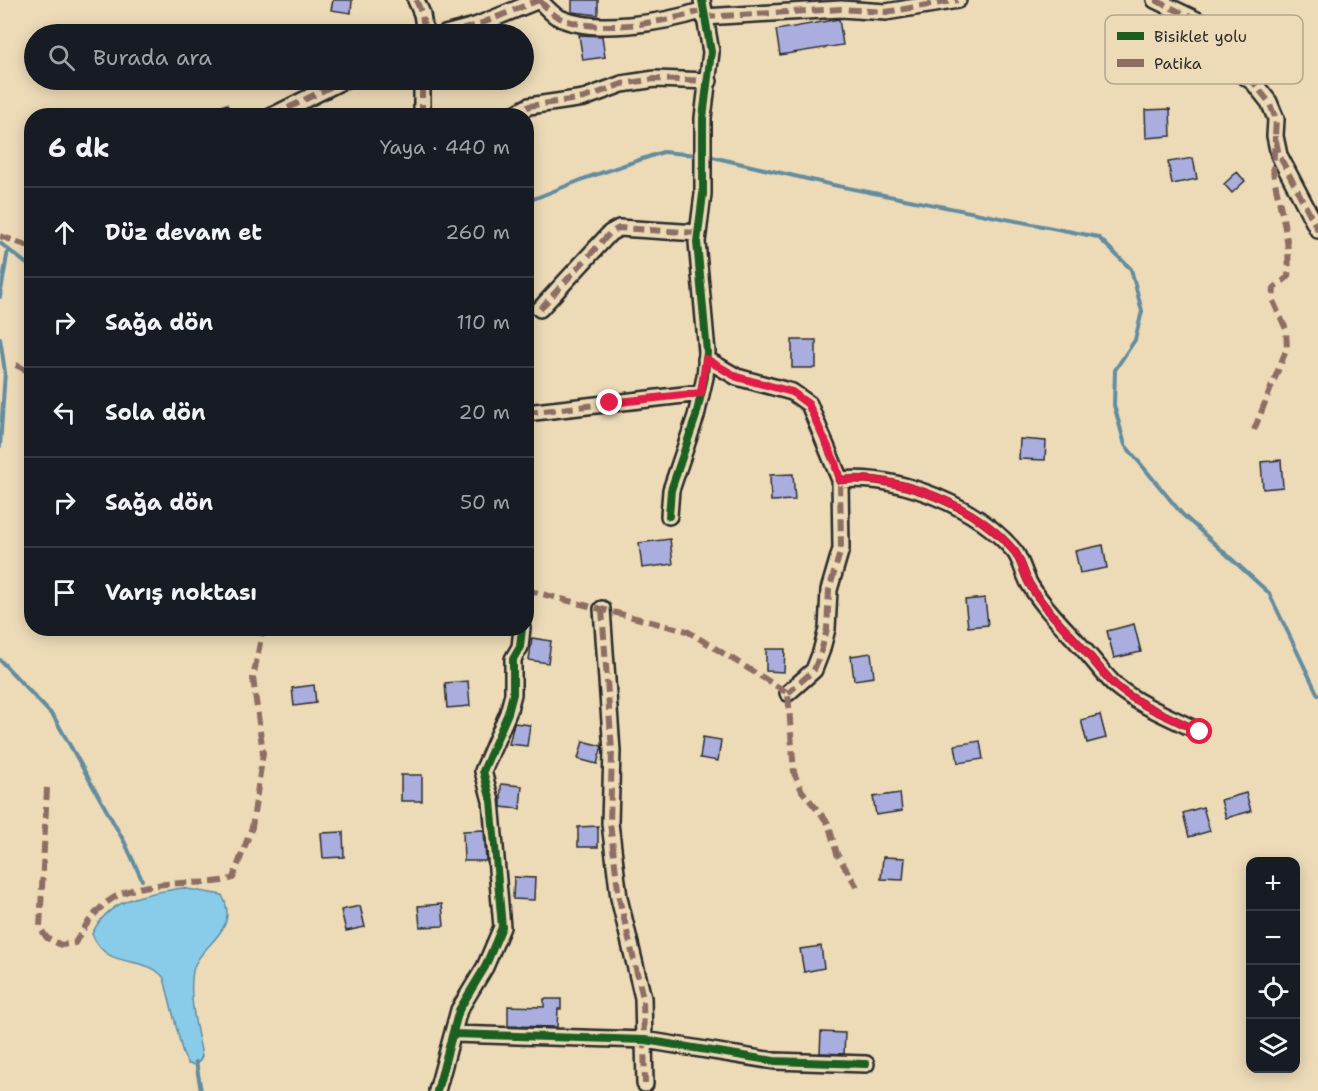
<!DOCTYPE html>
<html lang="tr">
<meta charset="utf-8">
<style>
body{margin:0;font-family:"Shantell Sans",sans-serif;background:#242831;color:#f1f3f6}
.controls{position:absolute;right:18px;bottom:18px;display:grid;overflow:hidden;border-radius:12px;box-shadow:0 3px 15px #0003}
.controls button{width:54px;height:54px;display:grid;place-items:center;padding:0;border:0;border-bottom:2px solid #363941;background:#171b24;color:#f1f3f6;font:30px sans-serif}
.stop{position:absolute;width:18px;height:18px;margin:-14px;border:4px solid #e11d48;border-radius:50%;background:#fff}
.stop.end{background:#e11d48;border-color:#fff;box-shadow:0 2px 6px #0008}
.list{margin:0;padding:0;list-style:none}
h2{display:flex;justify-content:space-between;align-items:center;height:78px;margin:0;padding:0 24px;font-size:26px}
h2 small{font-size:20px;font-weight:400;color:#9ea1a6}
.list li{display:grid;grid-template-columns:39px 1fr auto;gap:18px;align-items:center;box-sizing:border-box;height:90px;padding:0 24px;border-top:2px solid #363941}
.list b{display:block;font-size:22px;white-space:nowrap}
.list em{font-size:20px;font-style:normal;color:#9ea1a6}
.icon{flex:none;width:33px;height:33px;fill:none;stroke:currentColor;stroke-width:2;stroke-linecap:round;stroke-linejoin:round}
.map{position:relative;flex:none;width:1318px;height:1091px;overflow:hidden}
.search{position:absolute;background:#171b24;box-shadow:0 3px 15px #0003;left:24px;top:24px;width:510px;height:66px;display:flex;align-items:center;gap:15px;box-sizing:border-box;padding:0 21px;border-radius:33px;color:#9ea1a6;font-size:22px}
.panel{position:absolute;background:#171b24;box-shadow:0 3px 15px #0003;left:24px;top:108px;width:510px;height:528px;border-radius:24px}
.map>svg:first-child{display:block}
.water{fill:#89ccea;stroke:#638c9e;stroke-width:1.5}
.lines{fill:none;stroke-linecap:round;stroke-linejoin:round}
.stream{stroke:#638c9e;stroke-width:4}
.building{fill:#a9aedf;stroke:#2b2b2b;stroke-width:1.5}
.minor-casing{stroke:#2b2b2b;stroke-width:20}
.minor{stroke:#eddbb8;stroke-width:15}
.quiet{stroke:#8d6e63;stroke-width:6;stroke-dasharray:12 6;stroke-linecap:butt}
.cycleway-casing{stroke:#eddbb8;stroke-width:11}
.cycleway{stroke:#1b5e20;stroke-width:8}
.route{stroke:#e11d48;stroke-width:8}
.key{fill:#eddbb8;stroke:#b3a68e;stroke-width:1.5}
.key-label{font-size:16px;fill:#2b2b2b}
</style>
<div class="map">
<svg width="1318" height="1091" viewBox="0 0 1318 1091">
<rect width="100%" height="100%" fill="#eddbb8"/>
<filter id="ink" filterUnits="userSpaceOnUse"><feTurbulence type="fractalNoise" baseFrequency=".0167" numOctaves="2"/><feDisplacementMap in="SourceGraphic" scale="12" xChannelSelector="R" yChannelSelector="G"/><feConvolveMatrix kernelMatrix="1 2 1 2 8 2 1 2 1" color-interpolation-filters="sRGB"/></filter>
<g filter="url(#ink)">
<path class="water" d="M182 888 222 895C241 931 201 944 194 967 187 994 197 1029 202 1056L197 1065 188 1064 183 1054 164 978C144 953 107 972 92 934 108 898 146 894 182 888Z"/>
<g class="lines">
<path class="stream" d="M708 156 833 185 1098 237 1131 269 1142 311 1135 340 1115 370 1114 405 1125 445 1182 514 1269 593 1318 695
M526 202 586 178 663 152 698 155
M0 243 32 268
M0 297 8 250
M0 338 5 372 0 446
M0 660 54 717 125 843 142 880
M196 1062 201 1091"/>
</g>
<path class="building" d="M333 0H352L351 13 331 10Z
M572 0H598V15L572 12Z
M839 19 843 45 780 55 776 30Z
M579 35 602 36 605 57 583 60Z
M227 104 232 116H199V115Z
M1170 109 1171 136 1146 138 1145 110Z
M1193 158 1197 179 1172 184 1168 162Z
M1237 172 1245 181 1232 193 1224 184Z
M792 340H816V368H792Z
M1020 439 1046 441 1045 460 1019 459Z
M1281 460 1283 487 1263 489 1261 462Z
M793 474 795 500 771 501 770 475Z
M670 539 673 564 642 568 639 543Z
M1103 545 1107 568 1080 573 1075 551Z
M985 598 988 625 968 627 965 600Z
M1134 624 1141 652 1114 658 1107 631Z
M532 638 551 641 548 663 529 660Z
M766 649H785L784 672 766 671Z
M871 653 874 677 854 680 851 656Z
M468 681 470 706 447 708 445 683Z
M314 685 316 703 294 706 292 688Z
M1100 715 1106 738 1087 743 1081 720Z
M514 723 530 725 527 746 509 744Z
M703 737 721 740 718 761 700 758Z
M583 741 602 746 597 764 578 759Z
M980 741 983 759 958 763 955 745Z
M401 775H422V801H401Z
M501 784 522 786 520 809 501 807Z
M900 793 902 811 876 815 873 797Z
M1246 793 1251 811 1226 818 1221 800Z
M1203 807 1210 831 1189 837 1183 813Z
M598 826V847H578V827Z
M484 830 486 861H464L463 831Z
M343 832 344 857 323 858 321 833Z
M883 857 905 858 903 880 881 879Z
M514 877 535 878 534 900 513 899Z
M442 904 444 926 420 927 418 906Z
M360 906 365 927 346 931 341 910Z
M821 946 824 968 804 972 800 949Z
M544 999H561V1009H558L557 1027 508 1026V1006L544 1007Z
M821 1032 845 1033 844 1054 820 1053Z"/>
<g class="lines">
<g class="minor-casing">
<path id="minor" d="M416 0 422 14 425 34
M539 0C544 5 550 12 556 16 591 36 667 22 704 10
M1155 0 1197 20 1212 52 1254 83 1269 102 1276 119 1275 136 1279 155 1318 230
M704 17 841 9 886 12 958 0
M445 34 475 26 539 0
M272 116 344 80
M422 116V80
M511 116 529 106 584 98 622 84 655 79 709 81
M540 309 610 233 619 228 698 233
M706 359 737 377 792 392 809 404 840 480 841 549 829 590 827 629 821 652 814 670 788 693
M526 413 701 393
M840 480C899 474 977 506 1015 552 1022 562 1024 575 1030 585 1045 610 1067 630 1086 652 1096 663 1105 676 1116 686 1140 706 1173 718 1200 732
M669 516 671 490 696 416 705 377 707 352 697 242 703 194V118L711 52 702 0
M602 609 612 751 610 823 619 898 643 998 645 1084
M454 1034 645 1040 774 1061 866 1064
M437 1091 459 1010 485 967 502 927 491 801 483 771 508 713 513 694V659L520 647 522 628"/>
</g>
<use href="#minor" class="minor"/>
<path class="quiet" d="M416 0 422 14 425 34
M539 0C544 5 550 12 556 16 591 36 667 22 704 10
M1155 0 1197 20 1212 52 1254 83 1269 102 1276 119 1275 136 1279 155 1318 230
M704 17 841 9 886 12 958 0
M445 34 475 26 539 0
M272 116 344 80
M422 116V80
M511 116 529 106 584 98 622 84 655 79 709 81
M0 236 32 247
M540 309 610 233 619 228 698 233
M706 359 737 377 792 392 809 404 840 480 841 549 829 590 827 629 821 652 814 670 788 693
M16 365 32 373
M526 413 701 393
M1254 430 1287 348 1286 329 1273 301 1274 288 1288 277C1291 242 1281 212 1274 178 1272 165 1275 149 1275 136
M526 590 687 631 788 693 794 773 802 791 828 823 837 854 857 887
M602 609 612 751 610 823 619 898 643 998 645 1084
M47 788 40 928 47 938 61 945 75 943C103 893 126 886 182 883 200 882 216 884 233 878L252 827 263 753 253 678 263 628"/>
<g class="cycleway-casing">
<path id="cycleway" d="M840 480C899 474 977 506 1015 552 1022 562 1024 575 1030 585 1045 610 1067 630 1086 652 1096 663 1105 676 1116 686 1140 706 1173 718 1200 732
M669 516 671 490 696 416 705 377 707 352 697 242 703 194V118L711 52 702 0
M454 1034 645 1040 774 1061 866 1064
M437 1091 459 1010 485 967 502 927 491 801 483 771 508 713 513 694V659L520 647 522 628"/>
</g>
<use href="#cycleway" class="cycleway"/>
</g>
</g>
<g class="lines" filter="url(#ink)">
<path class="route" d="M610 403 701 393 706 359 737 377 792 392 808 404 835 462 840 480C900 474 977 506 1015 552 1022 562 1024 575 1030 585 1045 610 1067 630 1086 652 1096 663 1105 676 1116 686 1140 706 1173 718 1200 732"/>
</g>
<rect x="1105" y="15" width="198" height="69" rx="9" class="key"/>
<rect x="1117" y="32" width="27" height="8" fill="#1b5e20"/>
<rect x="1117" y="59" width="27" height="8" fill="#8d6e63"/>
<g class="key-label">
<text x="1154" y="42">Bisiklet yolu</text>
<text x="1154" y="69">Patika</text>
</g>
</svg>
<div class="controls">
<button>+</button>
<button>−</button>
<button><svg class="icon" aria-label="locate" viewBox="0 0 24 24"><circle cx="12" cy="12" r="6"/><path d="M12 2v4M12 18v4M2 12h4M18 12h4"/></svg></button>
<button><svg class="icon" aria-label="layers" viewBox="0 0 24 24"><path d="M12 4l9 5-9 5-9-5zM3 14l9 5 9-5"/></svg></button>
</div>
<div class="stop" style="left:1200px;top:732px"></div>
<div class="stop end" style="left:610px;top:403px"></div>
<div class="search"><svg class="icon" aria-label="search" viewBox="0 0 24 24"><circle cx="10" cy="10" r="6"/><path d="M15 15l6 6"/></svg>Burada ara</div>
<section class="panel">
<h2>6 dk<small>Yaya · 440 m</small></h2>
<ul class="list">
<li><svg class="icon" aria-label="ahead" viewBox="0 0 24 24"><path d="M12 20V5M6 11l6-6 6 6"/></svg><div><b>Düz devam et</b></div><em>260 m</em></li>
<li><svg class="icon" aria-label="right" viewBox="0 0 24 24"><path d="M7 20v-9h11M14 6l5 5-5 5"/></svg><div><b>Sağa dön</b></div><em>110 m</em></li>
<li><svg class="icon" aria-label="left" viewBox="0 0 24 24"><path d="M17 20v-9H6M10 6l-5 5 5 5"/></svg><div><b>Sola dön</b></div><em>20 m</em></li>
<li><svg class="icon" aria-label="right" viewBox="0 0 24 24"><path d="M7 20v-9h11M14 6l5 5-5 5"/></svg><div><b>Sağa dön</b></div><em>50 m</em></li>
<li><svg class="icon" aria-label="arrive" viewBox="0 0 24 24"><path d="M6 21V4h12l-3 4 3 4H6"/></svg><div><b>Varış noktası</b></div></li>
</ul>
</section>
</div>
